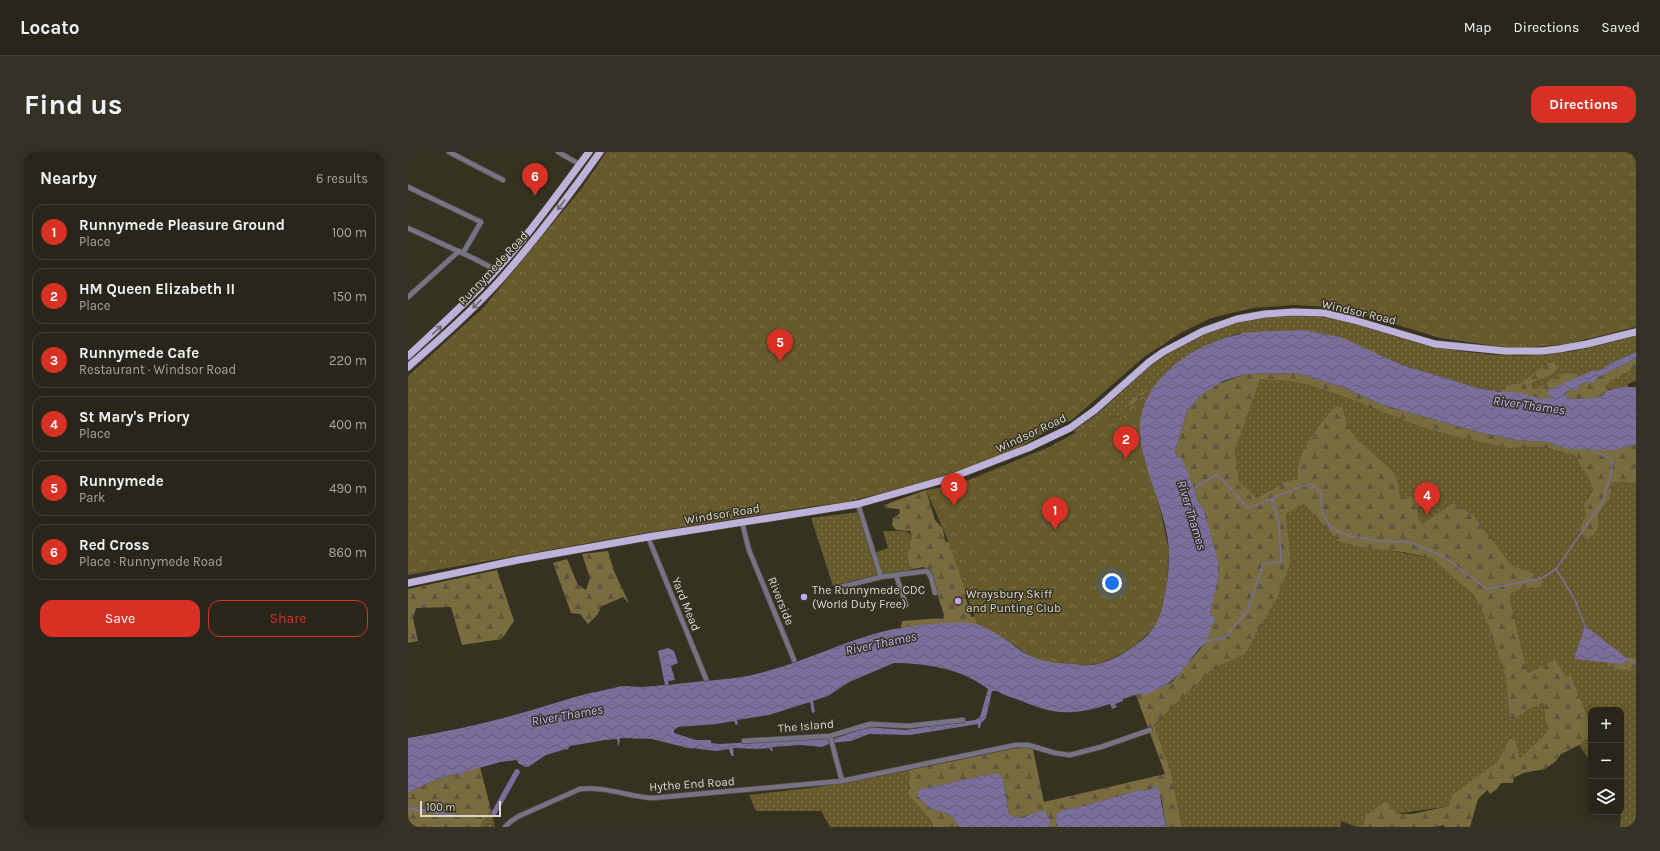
<!DOCTYPE html>
<meta charset="utf-8">
<style>
body{margin:0;font-family:Karla,sans-serif;background:#343227;color:#f1f3f6}
.controls{position:absolute;right:12px;bottom:12px;display:grid;overflow:hidden;border-radius:8px;box-shadow:0 2px 10px #0003}
.controls button{width:36px;height:36px;display:grid;place-items:center;padding:0;border:0;border-bottom:1px solid #444339;background:#28261a;color:#f1f3f6;font:20px sans-serif}
.scale{position:absolute;left:12px;bottom:10px;width:81px;box-sizing:border-box;padding-left:4px;border:2px solid #dbd8ce;border-top:0;font-size:11px;line-height:14px;white-space:nowrap;color:#dbd8ce;-webkit-text-stroke:3px #363222;paint-order:stroke}
.you{position:absolute;left:704px;top:431px;width:14px;height:14px;margin:-10px;border:3px solid #fff;border-radius:50%;background:#1a73e8;box-shadow:0 0 0 6px #1a73e833}
.badge{display:grid;place-items:center;width:26px;height:26px;border-radius:50%;background:#d93025;color:#fff;font-size:13px;font-weight:700}
.pin{position:absolute;translate:-50% -33px;filter:drop-shadow(0 1px 2px #0008)}
.pin::after{content:'';position:absolute;top:21px;width:14px;height:12px;background:inherit;clip-path:polygon(0 0,100% 0,50% 100%)}
.list{margin:0;padding:0;list-style:none}
h2{display:flex;justify-content:space-between;align-items:center;height:52px;margin:0;padding:0 16px;font-size:17px}
h2 small{font-size:13px;font-weight:400;color:#a5a5a2}
.list li{display:grid;grid-template-columns:26px 1fr auto;gap:12px;align-items:center;box-sizing:border-box;height:56px;margin:0 8px 8px;padding:0 8px;border:1px solid #444339;border-radius:12px}
.list b{display:block;font-size:15px;white-space:nowrap}
.list p{margin:0;font-size:13px;white-space:nowrap;color:#a5a5a2}
.list em{font-size:13px;font-style:normal;color:#a5a5a2}
.actions{display:flex;gap:8px;padding:12px 16px}
.actions a{flex:1;padding:9px 0;border:1px solid #d93025;border-radius:12px;text-align:center;font-size:14px;color:#d93025}
.actions .main{background:#d93025;color:#fff}
.icon{flex:none;width:22px;height:22px;fill:none;stroke:currentColor;stroke-width:2;stroke-linecap:round;stroke-linejoin:round}
.map{position:relative;flex:none;width:1228px;height:675px;overflow:hidden;border-radius:12px}
header{display:flex;align-items:center;gap:24px;box-sizing:border-box;height:56px;padding:0 20px;background:#28261a;border-bottom:1px solid #444339}
header strong{font-size:19px}
nav{display:flex;gap:22px;margin-inline-start:auto;font-size:14px}
.intro{display:flex;align-items:center;justify-content:space-between;box-sizing:border-box;height:96px;padding:0 24px}
h1{margin:0;font-size:28px}
.button{padding:10px 18px;border-radius:12px;background:#d93025;color:#fff;font-size:14px;font-weight:700}
main{display:flex;gap:24px;padding:0 24px}
aside{flex:1;background:#28261a;border-radius:12px;box-shadow:0 2px 10px #0003}
.map>svg:first-child{display:block}
.grass{fill:url(#grass-dots)}
.forest{fill:url(#forest-firs);fill-rule:evenodd}
.park{fill:url(#park-crowns)}
.water{fill:url(#water-waves);fill-rule:evenodd}
.lines{fill:none;stroke-linecap:round;stroke-linejoin:round}
.stream{stroke:#7a6f9a;stroke-width:1.5}
.canal{stroke:#7a6f9a;stroke-width:5.5}
.street-casing{stroke:#545041;stroke-width:6}
.primary-casing{stroke:#545041;stroke-width:8}
.street{stroke:#777386;stroke-width:4.5}
.primary{stroke:#bdb3da;stroke-width:7}
.oneway{stroke:#6c666c}
.poi-dot{fill:#bea9f5;stroke:#363222;stroke-width:1.5}
.labels{text-anchor:middle;dominant-baseline:central;stroke-width:3;stroke-linejoin:round;paint-order:stroke}
.street-label{font-size:12px;fill:#dbd8ce;stroke:#363222}
.poi-label{font-size:12px;fill:#dbd8ce;stroke:#363222;text-anchor:start}
.water-label{font-size:13px;font-style:italic;fill:#c7b5f9;stroke:#363222}
</style>
<header>
<strong>Locato</strong>
<nav><a>Map</a><a>Directions</a><a>Saved</a></nav>
</header>
<div class="intro"><h1>Find us</h1><a class="button">Directions</a></div>
<main>
<aside>
<h2>Nearby<small>6 results</small></h2>
<ul class="list">
<li><span class="badge">1</span><div><b>Runnymede Pleasure Ground</b><p>Place</p></div><em>100 m</em></li>
<li><span class="badge">2</span><div><b>HM Queen Elizabeth II</b><p>Place</p></div><em>150 m</em></li>
<li><span class="badge">3</span><div><b>Runnymede Cafe</b><p>Restaurant · Windsor Road</p></div><em>220 m</em></li>
<li><span class="badge">4</span><div><b>St Mary's Priory</b><p>Place</p></div><em>400 m</em></li>
<li><span class="badge">5</span><div><b>Runnymede</b><p>Park</p></div><em>490 m</em></li>
<li><span class="badge">6</span><div><b>Red Cross</b><p>Place · Runnymede Road</p></div><em>860 m</em></li>
</ul>
<div class="actions"><a class="main">Save</a><a>Share</a></div>
</aside>
<div class="map">
<svg width="1228" height="675" viewBox="0 0 1228 675">
<defs>
<pattern id="grass-dots" width="8" height="8" patternUnits="userSpaceOnUse"><rect width="8" height="8" fill="#66592c"/><path d="M2 2h.1M6 6h.1" fill="none" stroke="#7b7049" stroke-width="1.8" stroke-linecap="round"/></pattern>
<pattern id="forest-firs" width="22" height="20" patternUnits="userSpaceOnUse"><rect width="22" height="20" fill="#796c3e"/><path d="M5 1l3.5 6h-7zM16 11l3.5 6h-7z" fill="#5e563e"/></pattern>
<pattern id="park-crowns" width="20" height="18" patternUnits="userSpaceOnUse"><rect width="20" height="18" fill="#66592c"/><path d="M2 6a3 3 0 1 1 6 0M12 15a3 3 0 1 1 6 0" fill="none" stroke="#7b7049"/></pattern>
<pattern id="water-waves" width="16" height="10" patternUnits="userSpaceOnUse"><rect width="16" height="10" fill="#7a6f9a"/><path d="M0 5q4-4 8 0t8 0" fill="none" stroke="#645d75"/></pattern>
</defs>
<rect width="100%" height="100%" fill="#363222"/>
<path class="grass" d="M878 164C896 164 914 164 933 168 958 173 983 184 1009 190 1060 203 1113 208 1166 199 1187 195 1207 189 1228 184V200L1203 211 1192 218 1183 219 1177 223 1164 222 1140 230 1130 237H1123C1124 228 1134 227 1141 224L1136 216 1113 231 1099 233 1092 240 1070 236 1032 225 994 213 931 184 901 177 834 180 802 191 760 218 743 240 739 239 717 260 714 265 707 264 669 280 665 279C692 262 714 239 738 218 776 184 827 166 878 164Z
M1228 214V229L1221 231 1219 235 1207 238 1199 237C1197 226 1213 225 1220 220 1223 218 1225 216 1228 214Z
M852 226 879 229 902 233 937 245 1012 275 1101 296 1135 295 1166 303 1180 325 1185 337 1179 346 1178 362 1174 371 1179 388C1191 380 1192 376 1190 362L1201 348 1206 330 1228 331V675H1212L1213 660V558H1183V573L1163 523 1158 524 1147 507 1120 521 1119 519 1102 447 1103 441 1115 435 1125 437 1131 423 1108 416 1102 411 1066 364 1014 372C1008 367 1010 364 1011 357L1005 345H992L991 333 986 320 950 288 940 275 935 256 919 264 903 286 891 311 890 327 878 329 849 346 831 329 827 299Z
M896 352 930 389 1024 406 1042 423 1066 443 1081 475 1098 528 1102 568 1121 557 1135 551 1139 580 1112 606 1108 590 1102 585 1090 609 1048 641 1042 654 988 662 957 664 955 675H949L933 669V675H774L763 620 746 573 806 516 838 502 883 409 878 362Z
M452 360 466 401 480 396 475 379H497L505 384 500 398 501 413 505 417 488 423 455 429 451 427 425 434 403 366Z
M1183 584V610L1171 593Z
M502 618 500 642 524 670 525 675H422L413 659H348L341 643 410 635Z
M83 658 87 675H72Z"/>
<path class="forest" d="M901 177 931 184 968 200 970 203 922 183 912 181 894 178 832 182 834 180Z
M1228 206V214L1220 220 1204 228 1198 234 1199 237 1201 238 1196 240 1193 245C1183 247 1162 250 1156 243 1159 238 1164 238 1169 238L1174 231 1184 230 1189 226Z
M1140 211H1146L1150 216 1141 224 1128 229 1124 232V237C1136 237 1140 226 1151 223 1159 220 1169 222 1177 223L1141 238 1139 240 1140 243 1145 247H1136L1092 240 1099 233 1113 231Z
M888 221 935 235 975 253 1074 281 1108 288 1140 290 1158 297 1214 296 1228 292V331L1206 330 1201 348 1190 362C1192 376 1191 380 1179 388L1172 376 1178 362 1176 353 1185 337 1180 325 1166 303 1135 295 1101 296 1055 286 1012 275 937 245 902 233 879 229 852 227 827 299 831 329 849 346 878 329 890 327C890 322 889 316 891 311 894 295 916 266 928 254L935 256 940 275 950 288 986 320 991 333 992 344 1005 345C1016 355 1004 365 1015 372L1045 351 1066 364 1102 411C1111 419 1128 418 1135 428L1133 434C1122 439 1113 433 1103 442L1102 447 1119 519 1120 521 1147 507 1158 524 1163 523 1183 573V584L1171 593 1153 602 1148 609 1137 617 1115 621 1106 626 1105 631H1093L1089 637 1082 642 1079 638 1070 647 1062 675H1036V673L1027 675H955L957 664 977 650 983 653 988 662H1004L1041 654 1044 643 1090 609 1102 585 1108 589 1112 606 1139 580 1135 551 1121 557 1102 569 1098 528 1081 475 1066 443 1042 423 1024 406 995 400 953 395 930 389 896 352 878 362 883 409 869 446 852 474 838 502 806 516 746 573 763 620 774 675H758L754 649 748 634 739 639 732 638 679 653 656 658 648 672 650 675H642L639 662H623L612 666 603 664 601 662 595 629 577 623 510 638V645L523 657 535 660 544 664 551 675H525L524 670 500 642 502 618 624 593 636 650 757 622 728 543 734 541H741L764 530 799 489 802 475 807 466 802 462V457L805 452V444L811 417 795 356 789 348 787 340 767 300 779 259 794 242 807 233 838 222Z
M738 238 742 239 724 254 721 251 722 249Z
M518 338 527 368 535 377 537 389 545 392 562 432 580 431 585 427 589 428 591 427 587 414 586 399 578 392 574 393 577 400 575 404 569 388 571 386C570 373 573 377 579 368L583 367C587 372 585 377 584 383 586 385 598 413 600 418 601 422 601 424 603 427L617 423 622 426 618 430 606 436 599 434 596 438C599 450 608 454 616 461 619 463 622 463 624 466L623 480 620 482 604 478 602 473 596 470 592 472 587 486 582 487 566 479 559 471 530 472 494 476 493 475 494 469 535 466 536 463 521 417 515 415 505 417 501 413C501 409 499 403 500 399 501 391 507 387 502 379L488 378 484 373 485 366 492 361 491 357 478 356 476 353ZM579 437 587 460 563 465 557 443Z
M200 399 206 419 221 451 215 445 194 454 189 463 180 472 172 462 163 461 145 411 159 407 170 433 178 438 182 426 174 402Z
M89 418 106 469 94 487 54 493 43 455 8 456 5 466 10 489 0 491V437Z
M1222 505 1228 507V518L1204 517 1199 514 1200 511 1215 512Z
M72 615 83 658 72 675H0V657L43 663 0 655V641C16 632 34 625 51 621L52 624 54 621Z"/>
<path class="park" d="M198 0H1228V175L1159 192 1124 195H1094L1032 186 944 159 922 155 886 153 845 156 803 166 771 182 736 205 664 268 634 282 609 297 551 319 503 334 434 351 406 354 237 381 0 423V224L75 156 174 36Z
M739 239 743 240 734 261 732 269V286L753 361 761 398 759 436 755 458 752 467 743 479 726 495 703 507 691 512 681 513 637 510 624 505 601 490 569 472 539 386 518 338 551 332 641 295 676 276 707 264 714 265 716 260Z"/>
<path class="water" d="M894 178 932 185 994 213 1070 236 1092 240H1107L1131 246 1145 247 1138 242 1141 238 1183 219 1192 218 1203 211 1228 200V206L1189 226 1186 230 1174 231 1169 238C1164 238 1159 238 1156 242L1160 246 1167 247 1189 246 1194 244 1198 239 1214 235H1228V292L1209 298 1158 297 1140 290 1108 288 1074 281 975 253 935 235 888 221 838 222 815 229 794 242 779 259 767 300 770 306H774L787 340 789 348 795 356 810 409C812 423 807 437 805 451 804 455 801 457 802 462L808 466C801 476 803 480 799 489 797 493 793 494 790 498 772 522 767 531 737 543L734 541 715 547V549L707 552 709 555 704 557 702 552C672 562 651 564 621 552 610 547 599 545 589 539H584L578 566 573 571 572 576H570V572L502 583 461 582 443 589 423 591 414 595 393 593 364 595 365 599H363L361 596 348 597 327 596H325L326 604H323L321 597 308 599 285 596 284 597 244 587 212 586 211 593H210L209 587 197 588 162 594 159 598 158 597 138 603 120 615H117L110 611 109 608 92 610 54 621V624L52 625 51 621C33 625 16 632 0 641V586C37 580 74 572 110 562 136 555 161 546 186 540L187 541 188 540 214 534V536L215 534 234 535 257 533 250 499 260 496 266 499 270 511 263 514 267 528 260 529 261 533C292 528 324 529 356 520 398 509 438 488 481 478 506 473 534 470 560 471 578 472 595 486 609 496 629 510 644 511 667 512 675 513 683 514 690 512 703 509 717 501 728 493 748 479 753 465 757 442 760 429 761 414 761 400 760 373 748 345 740 319 737 307 732 294 732 282 729 232 780 195 824 184 846 178 871 180 894 178ZM486 511C517 511 555 517 580 537L572 565 567 568 497 578 461 575 424 587H401L311 592 303 591V588H288L266 581V578L270 575 308 572 326 569 328 573 330 572 329 568 361 563 402 550 404 561 407 560 405 549 420 544 441 530Z
M1177 474 1219 507 1215 512 1166 507Z
M589 622 592 623 595 629 601 662 603 664 614 666 623 662 637 659 642 669V675H551L544 664 535 660 523 657 510 645V638L514 637 577 623Z
M748 634 751 638 758 675H650L648 670 649 661 656 658 679 653 732 638 739 639Z
M0 655 45 662 43 664 2 658 0 657Z"/>
<g class="lines">
<path class="stream" d="M785 337 809 322 840 356C861 349 880 338 902 332L913 340 914 359 922 375 941 384 972 389 1002 390 1035 404 1079 437 1134 426 1148 417
M1177 474 1166 446 1148 417 1194 351 1203 322 1204 309 1195 303 1186 300 1185 296
M1182 478 1196 489
M798 489 817 486 840 458 855 412 873 410 871 373 864 347
M1202 494 1213 502
M1218 506 1228 512"/>
<path class="canal" d="M86 661 109 620"/>
<g class="street-casing">
<path id="street" d="M41 0 95 28
M150 0 171 12
M0 35 73 70 55 101
M0 76 67 107 88 118
M0 145 51 99
M450 352 473 425 519 419 523 425 527 441
M334 370 341 398 386 508
M240 385 298 527
M488 423 498 453
M433 435 473 425
M422 584 434 629
M336 589 422 584 462 572 500 574 555 568
M97 675 102 670 111 664 172 637C197 634 221 645 245 646L434 629 608 593H620L647 601 662 603 693 595 742 578"/>
</g>
<g class="primary-casing">
<path id="primary" d="M0 204C29 177 58 151 85 122 120 84 150 41 181 0
M0 215C32 187 64 159 93 127 128 87 161 44 192 0
M0 431 110 408 240 385 450 352 542 326 620 296 662 276 687 258 741 210 755 200 795 179 829 167 857 162 885 160 917 161 946 168 1027 192 1097 199H1134L1151 197 1179 192 1228 180"/>
</g>
<use href="#street" class="street"/>
<use href="#primary" class="primary"/>
</g>
<defs><path id="oneway-shaft" d="M-6 0H5M1.5-3L5.5 0L1.5 3" fill="none" stroke-width="1.6" stroke-linecap="round" stroke-linejoin="round"/></defs>
<g class="oneway">
<use href="#oneway-shaft" transform="translate(153 53) rotate(127)"/>
<use href="#oneway-shaft" transform="translate(69 152) rotate(136)"/>
<use href="#oneway-shaft" transform="translate(29 178) rotate(-42)"/>
</g>
<g class="poi-dot">
<circle cx="396" cy="445" r="4"/>
<circle cx="550" cy="449" r="4"/>
</g>
<g class="labels">
<g class="street-label">
<text transform="translate(85 116) rotate(-47)">Runnymede Road</text>
<text transform="translate(951 160) rotate(13)">Windsor Road</text>
<text transform="translate(623 281) rotate(-25)">Windsor Road</text>
<text transform="translate(314 362) rotate(-9)">Windsor Road</text>
<text transform="translate(373 449) rotate(68)">Riverside</text>
<text transform="translate(278 452) rotate(68)">Yard Mead</text>
<text transform="translate(398 574) rotate(-5)">The Island</text>
<text transform="translate(284 632) rotate(-4)">Hythe End Road</text>
</g>
<g class="poi-label">
<text x="404" y="438">The Runnymede CDC<tspan x="404" dy="14">(World Duty Free)</tspan></text>
<text x="558" y="442">Wraysbury Skiff<tspan x="558" dy="14">and Punting Club</tspan></text>
</g>
<g class="water-label">
<text transform="translate(1121 253) rotate(8)">River Thames</text>
<text transform="translate(784 363) rotate(73)">River Thames</text>
<text transform="translate(473 491) rotate(-12)">River Thames</text>
<text transform="translate(159 563) rotate(-10)">River Thames</text>
</g>
</g>
</svg>
<div class="controls">
<button>+</button>
<button>−</button>
<button><svg class="icon" aria-label="layers" viewBox="0 0 24 24"><path d="M12 4l9 5-9 5-9-5zM3 14l9 5 9-5"/></svg></button>
</div>
<div class="scale">100 m</div>
<div class="you"></div>
<div class="pin badge" style="left:647px;top:378px">1</div>
<div class="pin badge" style="left:718px;top:307px">2</div>
<div class="pin badge" style="left:546px;top:354px">3</div>
<div class="pin badge" style="left:1019px;top:363px">4</div>
<div class="pin badge" style="left:372px;top:210px">5</div>
<div class="pin badge" style="left:127px;top:44px">6</div>
</div>
</main>
